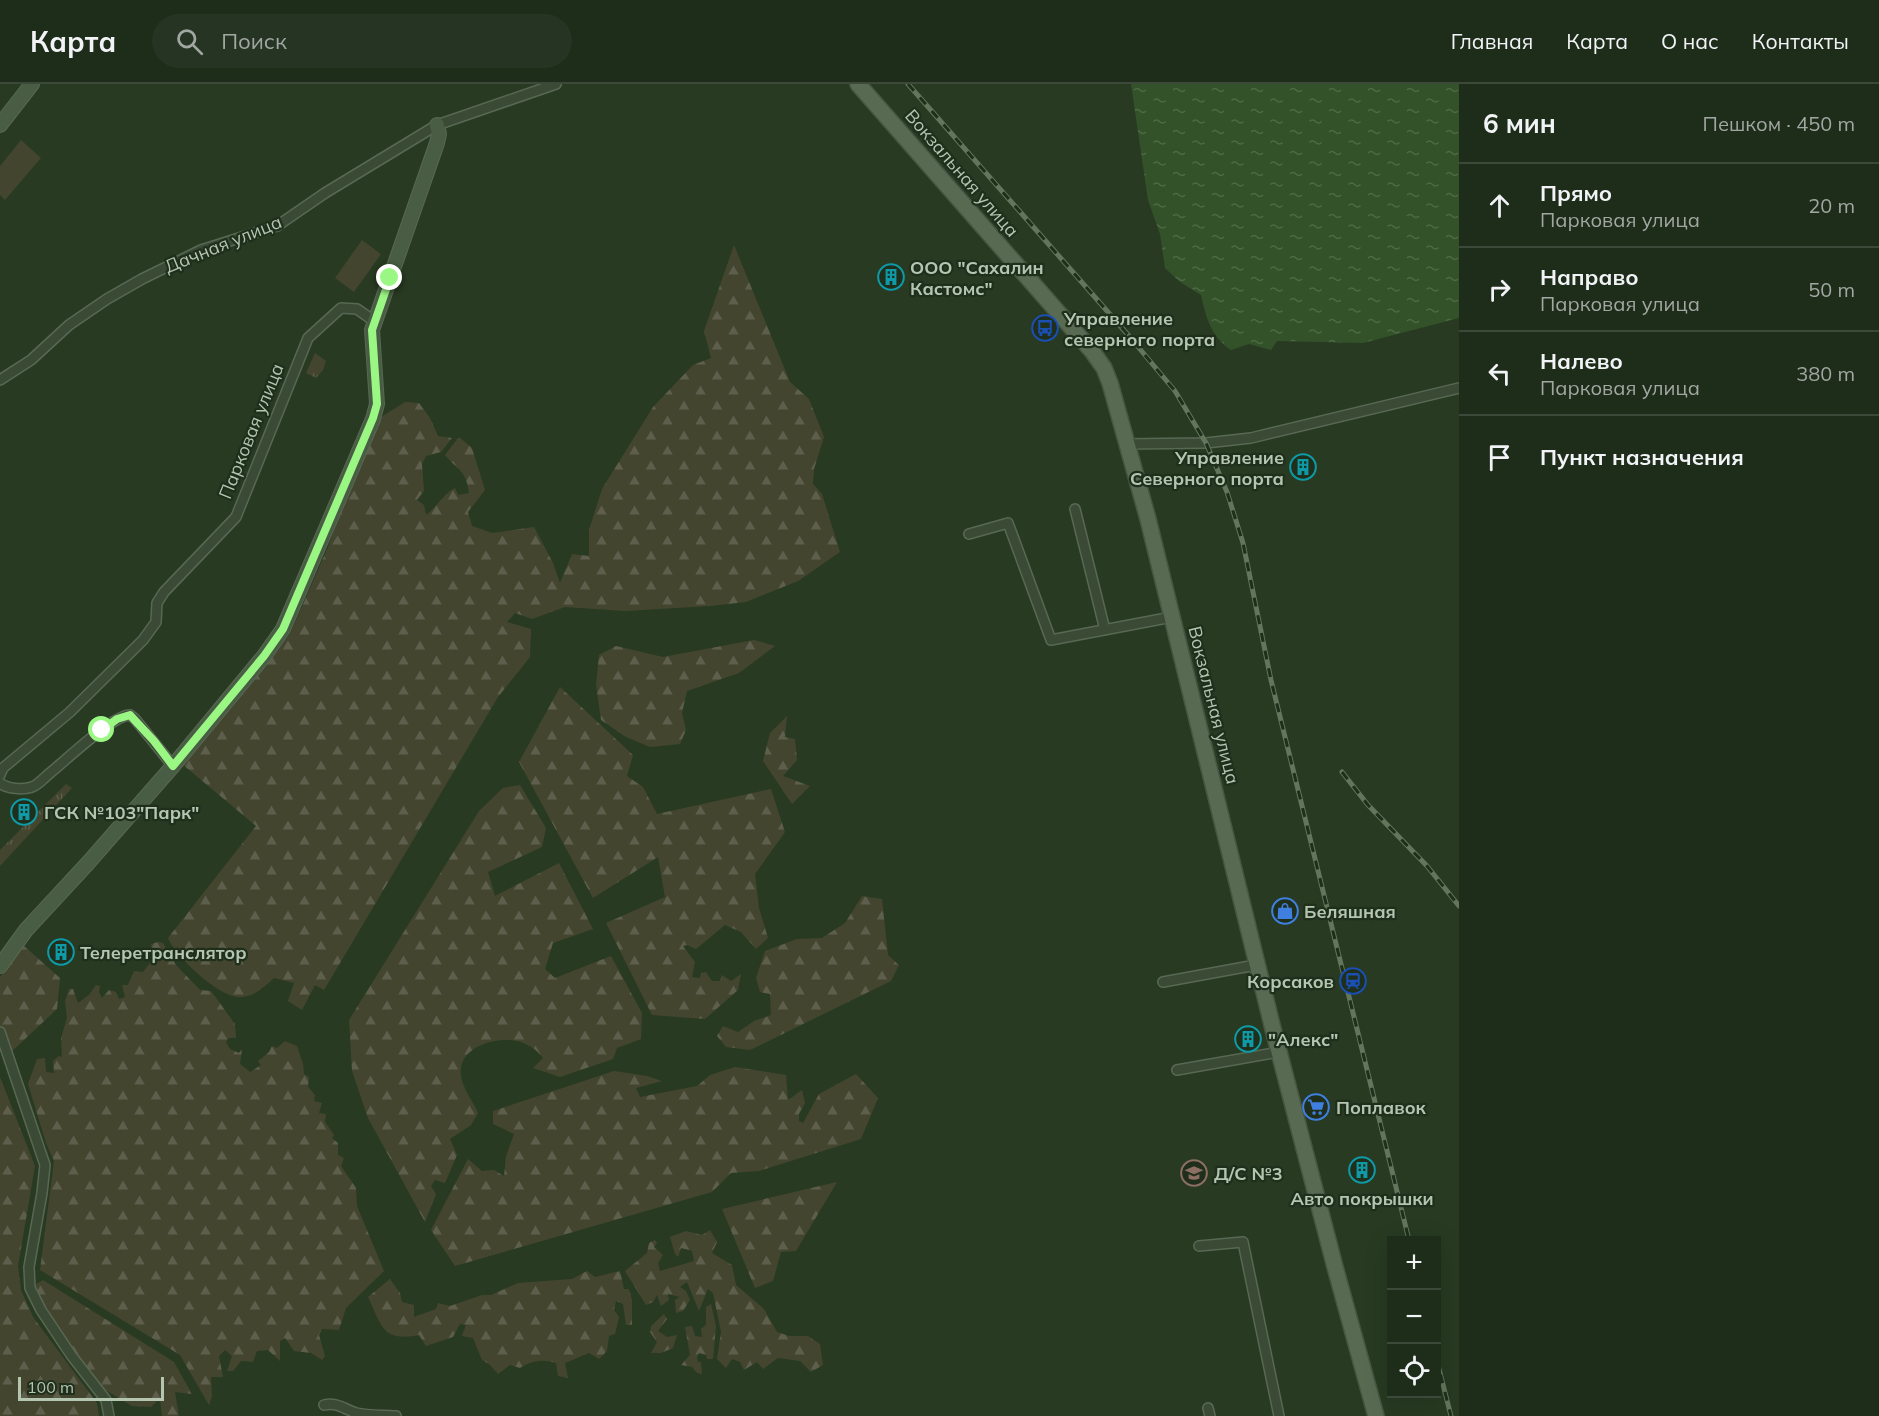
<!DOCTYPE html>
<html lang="ru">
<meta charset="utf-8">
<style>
body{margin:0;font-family:Mulish,sans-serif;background:#263423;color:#f1f3f6}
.controls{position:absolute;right:18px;bottom:18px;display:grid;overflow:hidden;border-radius:0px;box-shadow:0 6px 24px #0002}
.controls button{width:54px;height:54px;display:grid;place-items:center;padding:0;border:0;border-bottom:2px solid #3c4839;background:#1e2c1a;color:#f1f3f6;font:30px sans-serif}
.scale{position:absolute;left:18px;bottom:15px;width:146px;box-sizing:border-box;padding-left:6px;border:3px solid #b5c6b0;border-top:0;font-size:16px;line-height:21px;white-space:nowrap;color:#b5c6b0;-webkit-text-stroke:4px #1f2f1b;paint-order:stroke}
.stop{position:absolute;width:18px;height:18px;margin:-14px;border:4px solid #9bf784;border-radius:50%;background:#fff}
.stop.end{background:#9bf784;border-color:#fff;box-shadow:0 2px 6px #0008}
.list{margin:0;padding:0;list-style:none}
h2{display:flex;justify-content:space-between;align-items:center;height:78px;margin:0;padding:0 24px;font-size:26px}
h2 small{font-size:20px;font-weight:400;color:#a1a7a2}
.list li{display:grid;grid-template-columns:39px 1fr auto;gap:18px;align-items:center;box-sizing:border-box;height:84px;padding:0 24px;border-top:2px solid #3c4839}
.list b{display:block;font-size:22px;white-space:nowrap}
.list p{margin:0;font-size:20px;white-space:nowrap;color:#a1a7a2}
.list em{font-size:20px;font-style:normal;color:#a1a7a2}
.icon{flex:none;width:33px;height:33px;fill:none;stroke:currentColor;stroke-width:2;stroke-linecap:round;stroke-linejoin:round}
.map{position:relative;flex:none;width:1459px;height:1332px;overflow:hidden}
header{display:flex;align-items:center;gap:36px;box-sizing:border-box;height:84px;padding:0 30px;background:#1e2c1a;border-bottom:2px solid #3c4839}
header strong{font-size:28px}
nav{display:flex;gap:33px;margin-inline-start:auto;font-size:21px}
.search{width:420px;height:54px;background:#263423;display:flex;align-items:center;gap:15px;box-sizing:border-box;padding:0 21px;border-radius:33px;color:#a1a7a2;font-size:22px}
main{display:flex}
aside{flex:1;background:#1e2c1a}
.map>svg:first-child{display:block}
.grass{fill:url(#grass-tufts)}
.forest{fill:url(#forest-firs)}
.pitch{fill:#44452f}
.water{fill:url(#water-ripples)}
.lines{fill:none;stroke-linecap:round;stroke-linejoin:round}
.street-casing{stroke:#586853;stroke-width:12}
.secondary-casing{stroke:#586853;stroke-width:16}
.primary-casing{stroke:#465642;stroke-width:18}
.street{stroke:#3a4a35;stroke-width:9}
.secondary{stroke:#485d43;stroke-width:14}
.primary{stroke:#596a53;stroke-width:15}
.rail-casing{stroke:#62765c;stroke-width:5}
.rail{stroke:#1f2f1b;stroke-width:3;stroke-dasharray:9;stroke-linecap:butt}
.route{stroke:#9bf784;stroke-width:8}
.labels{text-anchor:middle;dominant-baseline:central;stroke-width:4.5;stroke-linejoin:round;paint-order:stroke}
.street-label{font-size:18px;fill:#b5c6b0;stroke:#1f2f1b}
.poi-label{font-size:18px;font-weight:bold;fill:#b5c6b0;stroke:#1f2f1b;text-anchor:start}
</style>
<header>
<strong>Карта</strong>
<div class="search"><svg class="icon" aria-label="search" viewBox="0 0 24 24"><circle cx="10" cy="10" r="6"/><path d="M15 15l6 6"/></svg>Поиск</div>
<nav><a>Главная</a><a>Карта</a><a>О нас</a><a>Контакты</a></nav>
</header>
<main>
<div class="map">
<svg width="1459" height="1332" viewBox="0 0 1459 1332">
<defs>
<pattern id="grass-tufts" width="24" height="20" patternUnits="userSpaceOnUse" patternTransform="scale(1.5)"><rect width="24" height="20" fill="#44452f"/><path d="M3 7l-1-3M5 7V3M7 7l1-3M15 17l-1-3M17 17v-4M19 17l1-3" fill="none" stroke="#5d5e4b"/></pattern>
<pattern id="forest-firs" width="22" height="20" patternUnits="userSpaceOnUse" patternTransform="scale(1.5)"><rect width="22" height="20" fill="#44452f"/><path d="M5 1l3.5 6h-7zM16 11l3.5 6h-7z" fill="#5d5e4b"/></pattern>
<pattern id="water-ripples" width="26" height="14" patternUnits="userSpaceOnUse" patternTransform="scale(1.5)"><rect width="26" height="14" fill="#335229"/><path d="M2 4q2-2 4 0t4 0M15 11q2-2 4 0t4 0" fill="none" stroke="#4e6946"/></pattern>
</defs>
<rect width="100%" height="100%" fill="#283a22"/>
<path class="grass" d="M315 269 326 277 323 286 316 294 306 289Z
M66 700 72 704 0 782V766Z"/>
<path class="forest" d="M734 161 790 298 809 315 824 353 814 385 813 400 822 410 840 468 798 497 746 518 710 522 625 527 565 523 532 535 515 529 507 538 531 545 530 573 498 613 324 906 315 901 302 926 288 917 294 899 274 894C264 903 253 914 238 913 218 912 175 872 168 854L256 742 182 680 290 550 328 463 351 397 378 335 405 318 419 319 430 334 438 352 452 354 441 368 426 372 422 380 424 407 417 416 424 421 426 431C437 423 443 410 455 404L458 411 469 409C466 385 458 387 445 371L459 353 472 364 485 406 468 428 472 442 492 449 534 443 553 479 560 499 572 470 589 472V446L602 405 653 323 693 281 711 274 704 247Z
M754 556 775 562 739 589 687 607 682 629 686 646 680 660 650 663 626 653 601 636 596 601 599 571 616 562 663 573Z
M560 603 633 671 627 692 643 703 657 730 771 705 785 748 755 790 759 824 768 854 756 865 741 848 725 841 696 865 687 861 683 862 695 878 692 893 700 894 701 889 706 888 712 897H720L722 891 731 897 741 890 738 906 705 935 652 931 606 839 665 813 658 773 593 814 519 678Z
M787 632 785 653 795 655 797 676 783 692 810 702 792 720 763 677 770 649Z
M520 701 546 744 542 763 488 788 495 812 559 779 593 845 553 859 545 885 555 894 611 872 642 929 641 955 617 964 613 975 560 993 533 984 543 974C537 966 531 962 521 958 499 951 457 962 461 991 462 1004 473 1017 478 1029L471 1041 450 1055 457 1071 445 1099 435 1096 431 1102 436 1110 425 1138 368 1034 352 987 349 936 479 727 503 704Z
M862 812 882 815 888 871 899 881 891 897 750 966 726 963 717 952 723 942 738 948 754 937 771 931 770 910 760 908 756 894 765 867 797 855 822 854 845 839Z
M158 858 163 859 176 881 200 906 211 907 235 940 236 954H229L226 958 230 965 239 969 242 965 240 980 250 988 261 981 258 977 269 968 272 962 277 964 285 957 297 962 303 980 304 990 309 993 308 1003 315 1011 314 1017 322 1019 319 1029 326 1030 325 1038 334 1051 332 1054 338 1059V1071L344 1074 341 1082 356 1104 357 1122 384 1187 346 1224 339 1246 322 1245 319 1251 325 1272 322 1276 311 1269 294 1267 285 1254 280 1257V1277L268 1266 257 1267 253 1278 241 1277 233 1287H227L232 1272 225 1266 219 1272 223 1293H211L212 1312 209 1321 180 1271 40 1186 54 1077 46 1059 28 1000 37 975 45 974 46 988 54 989 53 977 59 972 62 973 61 954 67 934 65 917 69 905H73L78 919 89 911 96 901 100 902 99 908 102 914 109 906 116 908 119 915 125 913 122 901H128L134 887 143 888 153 875 151 860Z
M24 862 60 894 57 925 9 970 0 948V893Z
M735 983 786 991 788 1016 802 1006 805 1019 799 1030V1037L803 1039 819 1010 856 990 878 1014 861 1055 759 1087 731 1089 712 1108 455 1182 431 1146 468 1075 482 1087 494 1086 504 1092 506 1072 514 1050 493 1040V1027L614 987 647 992 662 997 636 1004 640 1013 697 1002 710 991Z
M0 993 35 1082 18 1182 21 1206 33 1233 97 1319 99 1332H0Z
M837 1098 796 1167 781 1168 773 1197 755 1204 722 1125Z
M710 1146 717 1158 712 1169 732 1181 736 1201 764 1225 777 1248 789 1252H808L820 1260 823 1281 811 1288 800 1277 778 1274 763 1285 757 1278 744 1286 740 1278 732 1275 726 1284 717 1275 721 1248 713 1209 708 1205 699 1227 687 1198 680 1203 686 1207 690 1216 683 1227 676 1229 675 1216 680 1213 668 1210 669 1216 661 1222 657 1211 653 1218 646 1221 625 1187 647 1169 649 1159 655 1156 657 1159 654 1163 663 1171 658 1179 660 1187 694 1177 692 1167 681 1164 678 1173 675 1170 670 1153 686 1147 702 1151Z
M587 1187 595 1193 620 1187 624 1205H629L632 1216V1241H626L623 1220 616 1217 614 1226 619 1233 615 1250 609 1252 607 1267 599 1275 589 1269 565 1279 568 1294 558 1292 556 1279C542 1275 533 1276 520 1284L510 1281 498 1290 489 1280 482 1276 473 1254 462 1252 466 1241 460 1240 453 1253 426 1262 419 1251C382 1258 382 1242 368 1213L390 1195 400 1209 402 1218 414 1221V1233L436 1225 438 1219 450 1222 482 1211H491L518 1199 572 1195Z
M43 1196 174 1278 192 1310 175 1308 179 1332H162L160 1314 151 1323 132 1322 92 1298 30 1204Z
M711 1220 716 1242 713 1275H707L706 1271 699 1269 697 1273 698 1278H701L702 1290 697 1289 692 1283 681 1281 690 1271 685 1243 692 1242 695 1252 702 1253 701 1245 706 1241V1223Z
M664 1230 667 1235 658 1247 667 1253 677 1251 673 1264 661 1269H651L657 1258 650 1248 651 1242Z"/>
<path class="pitch" d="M21 56 41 74 5 116 0 111V82Z
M362 156 381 170 354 208 335 194Z"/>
<path class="water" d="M1131 0H1459V234L1363 259 1277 257 1271 266 1249 260 1231 266C1211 253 1206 233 1201 211L1180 198 1165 184 1160 150 1148 116Z"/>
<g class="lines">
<g class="street-casing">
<path id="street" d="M0 296 31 276 69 241 107 215 142 195 201 166 277 142 325 109 437 41 556 0
M1126 360 1206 359 1251 354 1459 304
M1075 425 1105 546
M969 450 1008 439 1051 556 1172 533
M0 691 3 684 70 628 143 556 156 538 157 519 164 508 236 433 308 254 341 224 357 225 374 237
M0 699C7 705 23 706 32 703 38 701 45 693 50 689 66 676 113 631 130 631L135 635 173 682
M1163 898 1256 881
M0 948 45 1081 42 1109 29 1183 30 1204 41 1226 71 1271 106 1316 109 1332
M1177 986 1279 968
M1199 1162 1243 1158 1279 1332
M324 1321C337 1318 344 1325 356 1329 369 1332 383 1331 396 1332
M1208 1324 1210 1332"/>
</g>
<g class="secondary-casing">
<path id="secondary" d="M0 41 32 0
M0 882 26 846 88 779 173 682 264 572 283 545 373 335 377 320 372 246 437 59 439 50 437 41"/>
</g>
<g class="primary-casing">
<path id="primary" d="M858 0 1092 267 1104 284 1110 299 1148 435 1272 941 1335 1183 1376 1332"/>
</g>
<use href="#street" class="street"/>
<use href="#secondary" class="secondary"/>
<use href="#primary" class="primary"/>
<g class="rail-casing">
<path id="rail" d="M908 0 1129 252 1175 307 1206 359 1227 408 1243 459 1271 596 1409 1156
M1342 688 1368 721 1427 782 1459 822
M1436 1273 1451 1332"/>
</g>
<use href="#rail" class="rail"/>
</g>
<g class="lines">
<path class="route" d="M102 646 117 635 130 631 154 657 173 682 264 572 283 545 373 334 377 320 372 246 390 194"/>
</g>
<defs>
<g id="building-ring" transform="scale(1.35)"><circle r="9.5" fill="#1f2f1b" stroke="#0f9aa8" stroke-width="1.5"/><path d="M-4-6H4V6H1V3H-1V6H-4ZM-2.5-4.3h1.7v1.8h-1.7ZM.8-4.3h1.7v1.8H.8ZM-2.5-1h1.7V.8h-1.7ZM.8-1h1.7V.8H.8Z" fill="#0f9aa8"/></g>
<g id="bus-ring" transform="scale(1.35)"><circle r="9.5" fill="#1f2f1b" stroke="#1a4fb4" stroke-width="1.5"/><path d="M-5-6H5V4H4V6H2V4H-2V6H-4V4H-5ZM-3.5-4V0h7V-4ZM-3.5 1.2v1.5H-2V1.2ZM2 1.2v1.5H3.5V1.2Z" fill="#1a4fb4"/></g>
<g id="shop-ring" transform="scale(1.35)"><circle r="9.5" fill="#1f2f1b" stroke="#3f7fe0" stroke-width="1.5"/><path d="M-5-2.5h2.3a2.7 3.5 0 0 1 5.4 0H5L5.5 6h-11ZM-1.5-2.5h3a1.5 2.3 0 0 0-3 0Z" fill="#3f7fe0"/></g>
<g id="station-ring" transform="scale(1.35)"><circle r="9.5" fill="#1f2f1b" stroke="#1a4fb4" stroke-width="1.5"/><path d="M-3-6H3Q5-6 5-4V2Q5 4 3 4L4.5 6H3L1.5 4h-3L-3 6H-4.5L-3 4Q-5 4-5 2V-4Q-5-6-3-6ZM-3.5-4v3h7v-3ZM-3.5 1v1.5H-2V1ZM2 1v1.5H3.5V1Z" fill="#1a4fb4"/></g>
<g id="supermarket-ring" transform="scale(1.35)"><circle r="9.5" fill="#1f2f1b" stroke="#3f7fe0" stroke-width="1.5"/><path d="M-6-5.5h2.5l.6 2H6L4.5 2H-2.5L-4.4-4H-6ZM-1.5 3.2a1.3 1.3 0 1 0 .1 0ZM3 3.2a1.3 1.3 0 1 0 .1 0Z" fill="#3f7fe0"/></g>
<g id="school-ring" transform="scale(1.35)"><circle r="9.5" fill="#1f2f1b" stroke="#8d6e63" stroke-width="1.5"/><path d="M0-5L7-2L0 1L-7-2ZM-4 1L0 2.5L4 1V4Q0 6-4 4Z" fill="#8d6e63"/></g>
</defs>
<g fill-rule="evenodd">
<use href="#building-ring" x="891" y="193"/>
<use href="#bus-ring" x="1045" y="244"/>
<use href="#building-ring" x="1303" y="383"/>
<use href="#building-ring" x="24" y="728"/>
<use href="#shop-ring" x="1285" y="827"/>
<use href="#building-ring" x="61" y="868"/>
<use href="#station-ring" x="1353" y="897"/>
<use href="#building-ring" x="1248" y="955"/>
<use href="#supermarket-ring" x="1316" y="1023"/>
<use href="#building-ring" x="1362" y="1086"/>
<use href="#school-ring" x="1194" y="1089"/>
</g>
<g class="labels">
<g class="street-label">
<text transform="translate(962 89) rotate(49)">Вокзальная улица</text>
<text transform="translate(223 160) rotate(-22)">Дачная улица</text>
<text transform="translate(251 347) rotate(-68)">Парковая улица</text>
<text transform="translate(1214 621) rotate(76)">Вокзальная улица</text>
</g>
<g class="poi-label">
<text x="910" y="183">ООО "Сахалин<tspan x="910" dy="21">Кастомс"</tspan></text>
<text x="1064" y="234">Управление<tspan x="1064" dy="21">северного порта</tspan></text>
<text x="1284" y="373" text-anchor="end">Управление<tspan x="1284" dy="21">Северного порта</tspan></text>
<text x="44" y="728">ГСК №103"Парк"</text>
<text x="1304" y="827">Беляшная</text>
<text x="80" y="868">Телеретранслятор</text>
<text x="1334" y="897" text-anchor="end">Корсаков</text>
<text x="1268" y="955">"Алекс"</text>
<text x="1336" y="1023">Поплавок</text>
<text x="1214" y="1089">Д/С №3</text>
<text x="1362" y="1114" text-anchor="middle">Авто покрышки</text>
</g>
</g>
</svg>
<div class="controls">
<button>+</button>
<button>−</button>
<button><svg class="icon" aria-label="locate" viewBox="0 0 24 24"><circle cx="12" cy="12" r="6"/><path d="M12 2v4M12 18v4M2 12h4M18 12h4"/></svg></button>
</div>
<div class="scale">100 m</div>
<div class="stop" style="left:102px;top:646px"></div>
<div class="stop end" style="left:390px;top:194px"></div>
</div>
<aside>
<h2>6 мин<small>Пешком · 450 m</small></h2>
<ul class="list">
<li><svg class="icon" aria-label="ahead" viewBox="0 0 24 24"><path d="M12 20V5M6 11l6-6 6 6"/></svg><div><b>Прямо</b><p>Парковая улица</p></div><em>20 m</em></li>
<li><svg class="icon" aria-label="right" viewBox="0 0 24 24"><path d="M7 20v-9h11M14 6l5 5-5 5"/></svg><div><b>Направо</b><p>Парковая улица</p></div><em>50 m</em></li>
<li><svg class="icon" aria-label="left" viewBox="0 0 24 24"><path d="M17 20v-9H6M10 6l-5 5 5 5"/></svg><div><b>Налево</b><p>Парковая улица</p></div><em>380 m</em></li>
<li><svg class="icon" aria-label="arrive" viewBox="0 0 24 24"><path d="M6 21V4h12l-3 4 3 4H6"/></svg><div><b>Пункт назначения</b></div></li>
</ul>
</aside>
</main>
